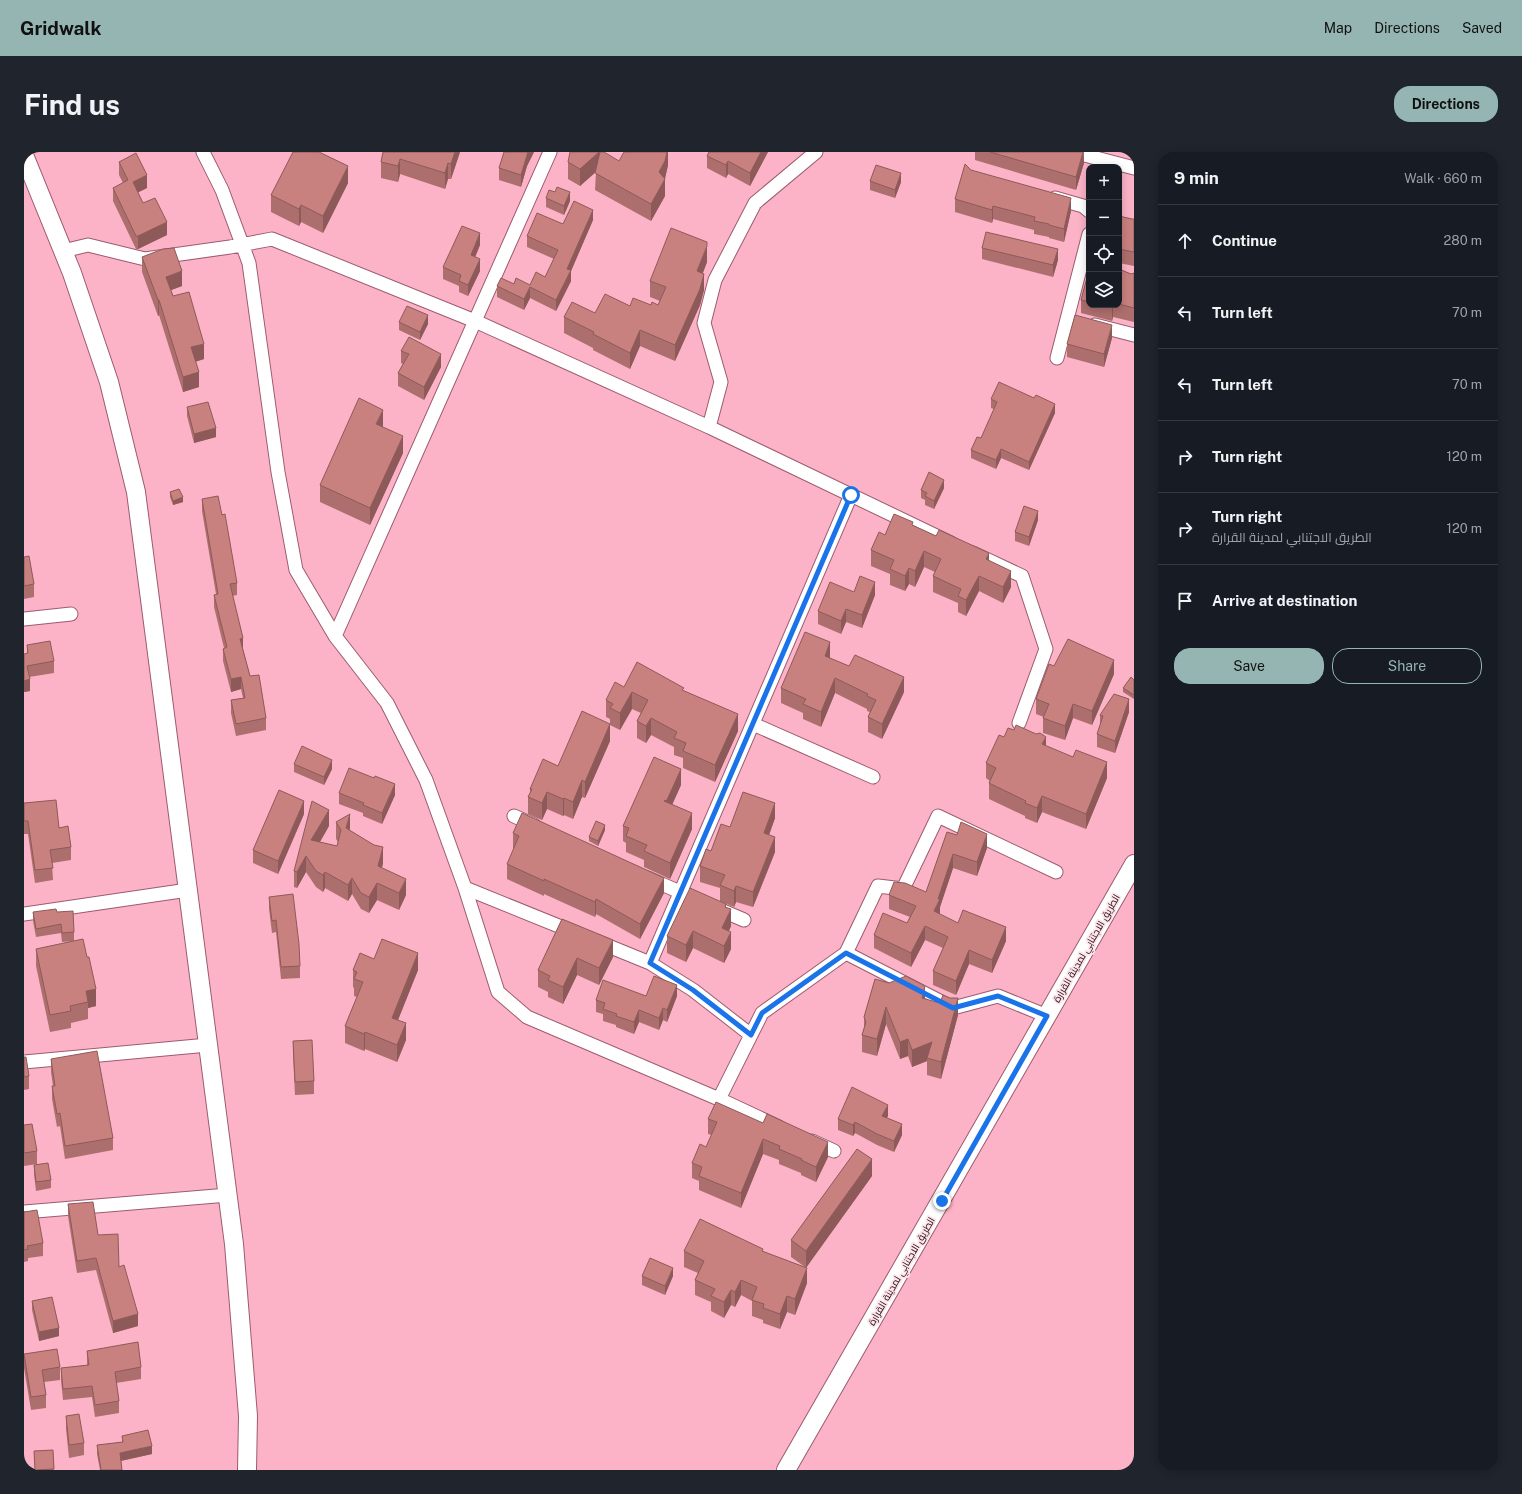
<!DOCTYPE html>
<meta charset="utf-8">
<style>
body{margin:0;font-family:"Public Sans",Cairo,sans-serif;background:#20242c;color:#f1f3f6}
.controls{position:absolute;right:12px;top:12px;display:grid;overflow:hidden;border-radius:8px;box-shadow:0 2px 10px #0003}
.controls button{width:36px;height:36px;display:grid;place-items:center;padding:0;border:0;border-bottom:1px solid #363941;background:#171b24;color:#f1f3f6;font:20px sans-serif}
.stop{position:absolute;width:12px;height:12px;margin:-9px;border:3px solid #1a73e8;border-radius:50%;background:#fff}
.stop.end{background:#1a73e8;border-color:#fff;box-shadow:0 1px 4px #0008}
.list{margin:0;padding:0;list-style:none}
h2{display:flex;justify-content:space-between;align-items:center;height:52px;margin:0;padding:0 16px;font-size:17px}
h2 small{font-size:13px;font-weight:400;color:#9ea1a6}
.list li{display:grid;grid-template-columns:26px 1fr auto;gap:12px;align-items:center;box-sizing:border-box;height:72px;padding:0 16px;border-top:1px solid #363941}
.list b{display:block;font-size:15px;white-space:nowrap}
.list p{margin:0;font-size:13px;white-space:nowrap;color:#9ea1a6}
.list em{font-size:13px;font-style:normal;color:#9ea1a6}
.actions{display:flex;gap:8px;padding:12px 16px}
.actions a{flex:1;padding:9px 0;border:1px solid #94b5b2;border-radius:16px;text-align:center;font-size:14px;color:#94b5b2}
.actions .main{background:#94b5b2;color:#111}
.icon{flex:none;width:22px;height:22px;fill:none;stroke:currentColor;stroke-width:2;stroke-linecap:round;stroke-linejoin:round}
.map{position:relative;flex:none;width:1110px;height:1318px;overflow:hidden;border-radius:16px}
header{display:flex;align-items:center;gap:24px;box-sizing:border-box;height:56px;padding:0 20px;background:#94b5b2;color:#111}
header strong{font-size:19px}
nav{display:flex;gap:22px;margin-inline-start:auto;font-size:14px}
.intro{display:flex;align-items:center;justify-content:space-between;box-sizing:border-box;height:96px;padding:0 24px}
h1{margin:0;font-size:28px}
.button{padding:10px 18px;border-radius:16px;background:#94b5b2;color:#111;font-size:14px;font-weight:700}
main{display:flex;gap:24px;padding:0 24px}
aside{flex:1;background:#171b24;border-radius:16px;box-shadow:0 2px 10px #0003}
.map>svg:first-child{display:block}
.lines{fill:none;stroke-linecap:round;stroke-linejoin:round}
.minor-casing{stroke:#9c5b6e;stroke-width:15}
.secondary-casing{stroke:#9c5b6e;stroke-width:20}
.minor{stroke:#fff;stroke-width:13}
.secondary{stroke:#fff;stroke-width:18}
.wall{fill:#ad6f6d}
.shaded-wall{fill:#8d5a59}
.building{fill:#c9817f;stroke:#8d5a59}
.route{stroke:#1a73e8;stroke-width:5}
.labels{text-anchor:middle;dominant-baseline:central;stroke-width:3.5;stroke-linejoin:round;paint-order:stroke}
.street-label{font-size:10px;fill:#1b040b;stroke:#fce4ea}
</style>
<header>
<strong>Gridwalk</strong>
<nav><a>Map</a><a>Directions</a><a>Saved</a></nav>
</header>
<div class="intro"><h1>Find us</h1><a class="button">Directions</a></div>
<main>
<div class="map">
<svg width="1110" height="1318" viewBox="0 0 1110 1318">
<rect width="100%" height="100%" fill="#fcb3c7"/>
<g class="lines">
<g class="minor-casing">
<path id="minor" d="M179 0 198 38 225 111 254 320 272 418 311 484 363 551 402 628 441 736 474 840 503 865 695 947
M1049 0 1110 16
M1031 46 1059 54 1065 59
M39 99 64 93 121 107 206 95 248 87 451 169 685 275 697 230 680 171 691 128 731 51 792 0
M1071 173 1110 183
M1033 206 1065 82
M685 275 927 391
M949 401 998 424 1022 497 995 571
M0 467 47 462
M311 484 526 0
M729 572 849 625
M490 664 510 673
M624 726 665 744
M441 736 552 781
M692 756 720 768
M0 762 164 738
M572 789 626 811 669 838 727 883
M822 801 854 734 879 737 914 664 1032 720
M626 811 827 343
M0 910 184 893
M755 975 695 947 738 861 822 801 929 856 974 844 1023 864
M788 989 810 999
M0 1060 204 1043"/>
</g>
<g class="secondary-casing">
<path id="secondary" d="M0 3 48 121 85 230 112 340 210 1092 224 1264 223 1318
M762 1318 1110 712"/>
</g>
<use href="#minor" class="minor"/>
<use href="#secondary" class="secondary"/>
</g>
<path class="wall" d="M359 0H436L427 27H424L421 37 376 22 374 30 357 26V10Z
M480 0H510L503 14 497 35 475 28V16Z
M644 0V13L641 27V44L627 69 571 38 572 20 556 34 544 27V10L595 9Z
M685 0H744L726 34 704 22 702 26 683 16V4Z
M951 0H1060V11L1052 38 951 8Z
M95 10 123 36 114 40 119 51 143 83 114 97H112L89 49V36L99 31 95 23Z
M947 18 1047 59 1040 90 1025 86V85L1010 82V78L969 67 968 71 931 60V47Z
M846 29 877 30 871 46 846 38Z
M324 31 299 81 277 70 275 74 247 60V43Z
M522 46 546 49 540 63 522 55Z
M1095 64 1108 67H1110V114L1095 111Z
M569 68 547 119V129L532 159 506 146 500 158 473 145V134L490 132 506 133 521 125 530 107 503 95V84L539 72Z
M456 93 451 105 456 119 444 144 435 140V134L419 127V115Z
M958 96 1034 108 1029 125 958 107Z
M118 105 158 134 147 138 149 144 180 207 171 210 175 235 159 240 135 163 134 164 118 120Z
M683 110 679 121 680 138 676 153 651 209 616 194 606 217 569 198V196L540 181V165L571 161 606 154 634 153 636 149 626 145V129Z
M1095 117 1107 122 1110 121V170L1089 165 1088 169 1057 161V148L1065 118V153H1095Z
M375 170 404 172 396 188 375 178Z
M1088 186 1080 215 1043 205V192Z
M377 199 417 215 400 248 374 234V221L379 212 377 211Z
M967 247 1031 261 1005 318 977 306 972 317 947 306V298L957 286 970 257 967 256Z
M163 255 192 285 170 291 163 264Z
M359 275 379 301 346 373 296 350V333Z
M920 336 910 357 901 353V348L897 346V338Z
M146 340 159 350 149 353 146 345Z
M178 347 198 363 213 431V443L208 444 219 497 226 524 242 566V578L212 584 207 561V548L219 546 217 537 207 540 199 509V497L200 496 190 455V443L192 442 178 359Z
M1014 368 1005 394 991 389V380Z
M889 373 965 409 987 435 979 451 955 439 942 464 934 460V451L909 440V424L911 420 900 415 891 435 885 432 881 439 866 433V422L847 414V398L861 383Z
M0 405 10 432V445L0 447Z
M830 440 851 443 838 476 822 470 817 482 794 472V459Z
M3 493 30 509V521L5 525 6 539 0 540V502H3Z
M806 505V506L880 540 858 587 844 580V565L846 560 843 559V557L811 541 797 575 779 567V561L757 551V536Z
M1030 514 1090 522 1068 573 1049 566 1041 588 1019 581V566L1020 565 1012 562V547Z
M1110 528V547L1099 540V536Z
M600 535 660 539 714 579 691 630 659 616V606L650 603V595L627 583 622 591 613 586V569L617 561 608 557 596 578 586 573V589L561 646 558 645 549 667 540 663 539 664 523 657 518 668 504 662V645L506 641V637L534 614 586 572V567L582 565V548Z
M1105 560 1091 601 1073 595V582L1076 573V563Z
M980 585 1022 594 1083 626 1062 677 1018 660 1013 671 1001 666V664L965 647V631L966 629 962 626V611Z
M270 612 308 617 300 633 270 620Z
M657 633 648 653 668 677 646 727 620 715V708L602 700V691L599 689V674Z
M315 641 371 643 358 672 339 664V661L315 652Z
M0 651 35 676 47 695V708L28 711 29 728 11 731 4 682H0Z
M280 662 254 722 229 711V698Z
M751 666 745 683 751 700 729 755 712 750 710 755 696 749V736L676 730V714L687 699 706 675Z
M312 670 326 678 359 711 358 716 382 743 375 758 353 748 345 761 337 757 328 742 324 749 301 736 299 740 292 735 282 720 273 736 270 735V719L305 674 296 690 313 694 314 690 312 687Z
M581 678 574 694 565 689V685Z
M923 680 963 696 953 724 929 716 916 755 915 762 934 771 982 789 968 821 945 812 932 843 909 833V819L919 796 901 788 887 815 850 796V783L883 771 886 765 865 757V743L902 740Z
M489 681 640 741 616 787 572 762 571 765 520 742V744L483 727V712L490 697 489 696Z
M245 745 276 814V826L257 827 252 780 248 781 245 757Z
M702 755 707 774 705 779 707 797 700 811 669 796 662 810 643 801V784Z
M9 760H33L50 780V789L38 790 37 781 12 785 9 769Z
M538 767 589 805 575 833 553 823 539 852 524 845V840L514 835V818Z
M12 797 72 854 64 856V867L47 871V876L26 880 12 814Z
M350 807 394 818 374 868 382 888 373 910 341 897 340 899 321 891V874L333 845 330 844V836L329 835V818Z
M851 827 901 846 934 863 917 927 903 923V909L888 915 884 904 876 907 862 872 853 904 838 900V883L840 876V865Z
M622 844H653L643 870 639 868 635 878 615 870 610 882 592 875V873L579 869V862L572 860V848Z
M269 889 290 929V942L271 943 269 902Z
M0 905 5 924V937L0 938Z
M27 907 89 986V998L41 1007 36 974 33 975 28 947V934H29L27 920Z
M864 964 862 966 878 983 870 1000 853 993 831 981 829 984 814 978V967Z
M684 967 804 1005 792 1030 777 1023V1021L755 1012V1008L739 1002 717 1056 675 1038V1029L668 1026V1011L682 995 688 983 684 982Z
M0 973 13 999V1012L0 1014Z
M10 1013 27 1028V1036L12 1039 10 1022Z
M848 1024 782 1115 783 1131 771 1163 763 1160 756 1177 739 1171V1168L728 1164V1149L717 1143 711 1155 707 1153 700 1166 687 1159V1150L671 1143V1128L674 1121 660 1115V1099L739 1100 781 1115 767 1105V1088Z
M44 1052 74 1083 95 1115 114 1174 89 1181 72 1118 53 1121 44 1064Z
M0 1059 19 1091V1104L4 1106V1109L0 1110Z
M618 1124H649L641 1143 618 1133Z
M8 1149 35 1184 15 1189 8 1158Z
M63 1199 117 1215V1227L92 1231 95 1249V1261L71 1265 68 1245 39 1248 37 1228V1216L63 1213Z
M0 1202 36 1215V1228L20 1230 22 1243V1256L7 1258 0 1216Z
M42 1264 60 1291V1303L45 1306 42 1277Z
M98 1284 128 1302 97 1309 98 1318H76L73 1302V1293L98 1290Z
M29 1298 30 1318H11L10 1299Z"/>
<path class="shaded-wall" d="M431 0H436L427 27V12Z
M504 0H510L503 14 497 35V23Z
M575 0H576V16L556 34V17Z
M643 0H644V13L641 26 635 37V20Z
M737 0H744L726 34V21Z
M1059 0 1060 11 1052 38V25Z
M376 7V22L374 30V14Z
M704 9V22L702 26V13Z
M424 11V27L421 37V21Z
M324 14V31L299 81V64Z
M877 21V30L871 46V38Z
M123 23V36L109 43V30Z
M641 27V44L627 69V52Z
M546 40V49L540 63V54Z
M1047 46V59L1040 90V77Z
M277 53V70L275 74V57Z
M969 54V67L968 71V58Z
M569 58V68L547 119V129L532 159V148L543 117Z
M143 70V83L114 97V84Z
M456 81V93L447 115V103Z
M683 94V110L673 135V119Z
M1034 97V108L1029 125V113Z
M456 107V119L444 144V133Z
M158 119V134L142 140V125Z
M680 122V138L676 153 651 209V193Z
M506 135V146L500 158V147Z
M134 148H135V163L134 164Z
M1089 153V165L1088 169V156Z
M404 163V172L396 188V180Z
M1088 173V186L1080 215V202Z
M616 178V194L606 217V201Z
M180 192V207L167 211V195Z
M417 202V215L400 248V235Z
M175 220V235L159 240V225Z
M1031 252V261L1005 318V310Z
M359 258V275L352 272Z
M192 276V285L170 291V282Z
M379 284V301L346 373V356Z
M977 297V306L972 317V308Z
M920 328V336L910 357V349Z
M159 345V350L149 353V349Z
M1014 359V368L1005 394V385Z
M900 399V415L891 435V419Z
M965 401V417L962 407Z
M885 416V432L881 439V424Z
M987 419V435L979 451V435Z
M955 424V439L942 464V448Z
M851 430V443L838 476V463Z
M822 457V470L817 482V469Z
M219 486V499L216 487Z
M806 490V505L801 519V504Z
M1090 508V522L1068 573V559Z
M217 525V537L207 540V527Z
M880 525V540L858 587V572Z
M811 526V541L797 575V560Z
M6 527V539L0 540V529Z
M608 540V557L596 578V561Z
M1105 547V560L1091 601V589Z
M1049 552V566L1041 588V574Z
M714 562V579L691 630V613Z
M627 566V583L622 591V574Z
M586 572V589L561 646V630Z
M1022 585V600L1018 592Z
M308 608V617L300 633V625Z
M1083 610V626L1062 677V662Z
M657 617V633L643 664 640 649Z
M558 628V645L549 667V650Z
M371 632V643L358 672V661Z
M523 640V657L518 668V651Z
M1018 644V660L1013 671V656Z
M540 646V663L539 664V647Z
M280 649V662L254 722V709Z
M751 651V666L740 697V681Z
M305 658V674L287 705V688Z
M668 661V677L646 727V711Z
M326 662V678L322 676Z
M581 673V678L574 694V689Z
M963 682V696L953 724V710Z
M751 685V700L729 755V740Z
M359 695V711L354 731V714Z
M929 702V716L916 755V761L910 773V759Z
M282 704V720L273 736V720Z
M301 720V736L299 740V723Z
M328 726V742L324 749V733Z
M640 726V741L616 787V772Z
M382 727V743L375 758V741Z
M353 731V748L345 761V745Z
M712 734V750L710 755V739Z
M572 747V762L571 765V750Z
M702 752V767L707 757V774L698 793V776L701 755Z
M901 774V788L887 815V801Z
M982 775V789L968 821V808Z
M669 779V796L662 810V793Z
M707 780V797L700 811V794Z
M589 788V805L575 833V816Z
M945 798V812L932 843V829Z
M394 801V818L368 883V866Z
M553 806V823L539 852V835Z
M653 833V844L643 870V858Z
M901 834V851L898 846Z
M72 837V854L64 856V850L62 839Z
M934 846V863L917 927V910Z
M862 855V872L853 904V887Z
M639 856V868L635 878V866Z
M615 858V870L610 882V870Z
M382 871V888L373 910V893Z
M341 880V897L340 899V882Z
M884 887V904L876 907V890Z
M908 890 903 906V909L888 915V898Z
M864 953V964L858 975V964Z
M831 970V981L829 984V973Z
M878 972V983L870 1000V989Z
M739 987V1002L717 1056V1041Z
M804 990V1005L792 1030V1015Z
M848 1007V1024L782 1116V1099Z
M649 1116V1124L641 1143V1134Z
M783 1116V1131L771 1163V1147Z
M717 1128V1143L711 1155V1140Z
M707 1138V1153L700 1166V1150Z
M763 1144V1160L756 1177V1162Z
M114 1162V1174L89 1181V1169Z
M35 1176V1184L15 1189V1180Z
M128 1294V1302L96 1309V1301Z"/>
<path class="building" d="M269 0H295L324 14 299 64 277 53 275 57 247 43Z
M359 0H431L427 12 424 11 421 21 376 7 374 14 357 10Z
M480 0H504L497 23 475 16Z
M546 0H575L556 17 544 10Z
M576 0H580L595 9 600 0H643L641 9 635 20 641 27 627 52 571 21Z
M685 0H737L726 21 704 9 702 13 683 4Z
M966 0H1059L1052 25Z
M112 1 123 23 109 30 119 51 131 46 143 70 114 84H112L89 36 104 28 95 10Z
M941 12 947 18 1047 46 1040 77 1025 73V72L1010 69 1011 65 969 54 968 58 931 47Z
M852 13 877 21 871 38 846 29Z
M533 35 546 40 540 54 522 46 525 38 531 40Z
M550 49 569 58 543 117 547 118 532 148 506 135 500 147 473 134 477 126 490 132 492 126 506 133 512 120 521 125 534 98 503 84 513 61 539 72Z
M1095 64 1108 67H1110V100L1095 97Z
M438 74 456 81 447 103 456 107 444 133 435 129 437 123 419 115Z
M647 76 683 90V94L673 119 680 122 676 137 651 193 616 178 606 201 569 182 570 180 540 165 548 150 571 161 581 142 606 154 609 146 627 153 628 150 634 153 642 135 626 129Z
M962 80 1034 97 1029 113 958 96Z
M150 96 158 119 142 125 149 144 165 140 180 192 167 195 175 220 159 225 135 148H134L118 105 139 97Z
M1095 117 1107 122 1110 121V156L1095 152Z
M1065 118V150L1057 148Z
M1078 153H1089L1088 156Z
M383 154 404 163 396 180 375 170Z
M1051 163 1088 173 1080 202 1043 192Z
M385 185 417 202 400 235 374 221 385 202 377 199Z
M975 230 1010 246 1012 243 1031 252 1005 310 977 297 972 308 947 298 953 285 957 286 973 250 967 247Z
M335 246 359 258 352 272 379 284 346 356 296 333Z
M184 250 192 276 170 282 163 255Z
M905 320 920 328 910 349 901 344 903 341 897 338Z
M155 337 159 345 149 349 146 340Z
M194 344 198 363 201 362 213 431 206 432 219 486 216 487 226 524 235 523 242 566 212 572 207 548 221 546 217 525 207 527 199 497 203 495 190 443 194 442 178 347Z
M1000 354 1014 359 1005 385 991 380Z
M870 362 889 370 888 373 912 384 915 378 965 401 962 407 987 419 979 435 955 424 942 448 934 444 937 437 909 424 917 407 900 399 891 419 885 416 881 424 866 417 870 408 847 398 855 380 861 383Z
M5 404 10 432 0 434V405Z
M836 424 851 430 838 463 822 457 817 469 794 459 806 430 830 440Z
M781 480 806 490 801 504 825 514 831 503 880 525 858 572 844 565 852 548 843 544 844 542 811 526 797 560 779 552 782 547 757 536Z
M1044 487 1090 508 1068 559 1049 552 1041 574 1019 566 1025 552 1012 547 1025 512 1030 514Z
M26 489 30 509 3 514 6 527 0 529V502L4 501 3 493Z
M613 510 660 536 658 538 714 562 691 613 659 599 662 591 650 586 653 580 627 566 622 574 613 569 624 548 608 540 596 561 586 556 589 552 582 548 591 530 600 535Z
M1107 525 1110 528V543L1099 536Z
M1090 542 1105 547 1091 589 1073 582 1079 564 1076 563Z
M558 559 586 572 561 630 558 628 549 650 540 646 539 647 523 640 518 651 504 645 508 637H506L519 607 534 614Z
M992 573 1012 582 1016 581 1022 585 1018 592 1049 605 1052 598 1083 610 1062 662 1018 644 1013 656 1001 651 1002 649 965 631 972 616 962 611 975 583 980 585 984 576 990 578Z
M278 594 308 608 300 625 270 612Z
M630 605 657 617 643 648 640 649 668 661 646 711 620 699 623 693 602 684 605 676 599 674Z
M325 616 350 626 351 624 371 632 358 661 339 653 340 651 315 641Z
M255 638 280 649 254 709 229 698Z
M719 640 751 651 740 681 751 685 729 740 712 734 710 739 696 733 701 723 676 714 682 697 687 699 697 672 706 675Z
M32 648 35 676 44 674 47 695 26 698 29 716 11 718 4 669H0V651Z
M288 649 305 658 287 688 313 694 317 678 312 670 326 662 322 676 350 693 359 695 354 714 382 727 375 741 353 731 345 745 337 741 328 726 324 733 301 720 299 723 292 719 282 704 273 720 270 719Z
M498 661 640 726 616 772 572 747 571 750 520 727V729L483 712 495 684 489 681Z
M572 669 581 673 574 689 565 685Z
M937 670 963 682 953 710 929 702 914 747H916L910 759 934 771 939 758 982 775 968 808 945 798 932 829 909 819 924 785 901 774 887 801 850 783 859 761 883 771 892 754 865 743 870 730 881 731 902 740 923 680 933 683Z
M666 736 702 752 701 755 707 757 698 776 707 780 700 794 669 779 662 793 643 784Z
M269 742 275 792 276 814 257 815 252 768 248 769 245 745Z
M32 757 33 760 49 759 50 780 38 781 37 772 12 777 9 760Z
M538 767 589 788 575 816 553 806 539 835 524 828 526 824 514 818Z
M59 787 63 805H65L72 837 62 839 64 850 46 854 47 859 26 863 12 797Z
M358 787 394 801 368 866 382 871 373 893 341 880 340 882 321 874 339 830 330 827 333 820 329 818 336 801 350 807Z
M630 824 653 833 643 858 639 856 635 866 615 858 610 870 592 864 593 862 579 857 581 851 572 848 579 828 622 844Z
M882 824 901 834 898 846 916 851 919 843 926 846H934L917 910 903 906 908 890 888 898 884 887 876 890 862 855 853 887 838 883 842 870 840 865 851 827 865 831Z
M288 888 290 929 271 930 269 889Z
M73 899 89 986 41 994 36 961 33 962 28 934H31L27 907Z
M0 905H2L5 924 0 925Z
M828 935 864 953 858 964 878 972 870 989 853 982 831 970 829 973 814 967Z
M692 950 739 971 743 962 804 990 792 1015 777 1008 778 1007 755 997 756 994 739 987 717 1041 675 1024 678 1015 668 1011 676 992 682 995 693 970 684 967Z
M8 972 13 999 0 1001V973Z
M833 997 848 1007 782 1099 767 1088Z
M24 1011 27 1028 12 1030 10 1013Z
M69 1050 74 1083 94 1082 95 1115 100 1113 114 1162 89 1169 72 1106 53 1109 44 1052Z
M13 1058 19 1091 3 1094 4 1097 0 1098V1059V1060Z
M676 1067 739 1097 738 1099 783 1116 771 1147 763 1144 756 1162 739 1156 740 1152 728 1148 733 1135 717 1128 711 1140 707 1138 700 1150 687 1144 691 1137 671 1128 680 1109 660 1099Z
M626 1106 649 1116 641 1134 618 1124Z
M28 1145 35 1176 15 1180 8 1149Z
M114 1190 117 1215 91 1220 95 1249 71 1253 68 1234 39 1237 37 1216 65 1213 63 1199Z
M33 1197 36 1215 18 1218 22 1243 7 1245 0 1202Z
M55 1262 60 1291 45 1293 42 1264Z
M124 1278 128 1294 96 1301 98 1318H77L73 1293 99 1290 98 1284Z
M29 1298 30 1317 11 1318 10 1299Z"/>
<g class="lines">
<path class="route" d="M827 343 626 811 669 838 727 883 738 861 822 801 929 856 974 844 1023 864 918 1049"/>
</g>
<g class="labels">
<g class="street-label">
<text transform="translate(1062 796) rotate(-60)">الطريق الاجتنابي لمدينة القرارة</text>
<text transform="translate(877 1119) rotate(-60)">الطريق الاجتنابي لمدينة القرارة</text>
</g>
</g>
</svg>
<div class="controls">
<button>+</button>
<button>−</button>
<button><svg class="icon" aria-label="locate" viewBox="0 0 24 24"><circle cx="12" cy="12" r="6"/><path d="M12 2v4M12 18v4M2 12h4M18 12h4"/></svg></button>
<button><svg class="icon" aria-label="layers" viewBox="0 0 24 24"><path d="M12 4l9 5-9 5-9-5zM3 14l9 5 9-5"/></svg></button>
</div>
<div class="stop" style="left:827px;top:343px"></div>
<div class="stop end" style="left:918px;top:1049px"></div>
</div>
<aside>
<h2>9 min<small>Walk · 660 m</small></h2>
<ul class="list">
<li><svg class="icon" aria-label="ahead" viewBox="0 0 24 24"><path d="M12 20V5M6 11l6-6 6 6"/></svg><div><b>Continue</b></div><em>280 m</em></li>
<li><svg class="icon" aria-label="left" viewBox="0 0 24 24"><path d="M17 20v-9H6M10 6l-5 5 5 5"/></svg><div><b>Turn left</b></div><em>70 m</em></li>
<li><svg class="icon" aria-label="left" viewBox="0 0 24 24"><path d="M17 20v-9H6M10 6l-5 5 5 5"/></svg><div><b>Turn left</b></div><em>70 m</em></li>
<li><svg class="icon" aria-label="right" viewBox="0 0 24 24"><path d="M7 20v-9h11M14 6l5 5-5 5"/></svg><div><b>Turn right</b></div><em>120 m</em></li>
<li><svg class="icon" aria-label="right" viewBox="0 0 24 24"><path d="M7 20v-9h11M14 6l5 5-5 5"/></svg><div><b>Turn right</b><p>الطريق الاجتنابي لمدينة القرارة</p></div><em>120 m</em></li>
<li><svg class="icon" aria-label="arrive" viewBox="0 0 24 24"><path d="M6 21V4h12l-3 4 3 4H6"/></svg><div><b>Arrive at destination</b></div></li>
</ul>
<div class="actions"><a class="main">Save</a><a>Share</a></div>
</aside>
</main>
